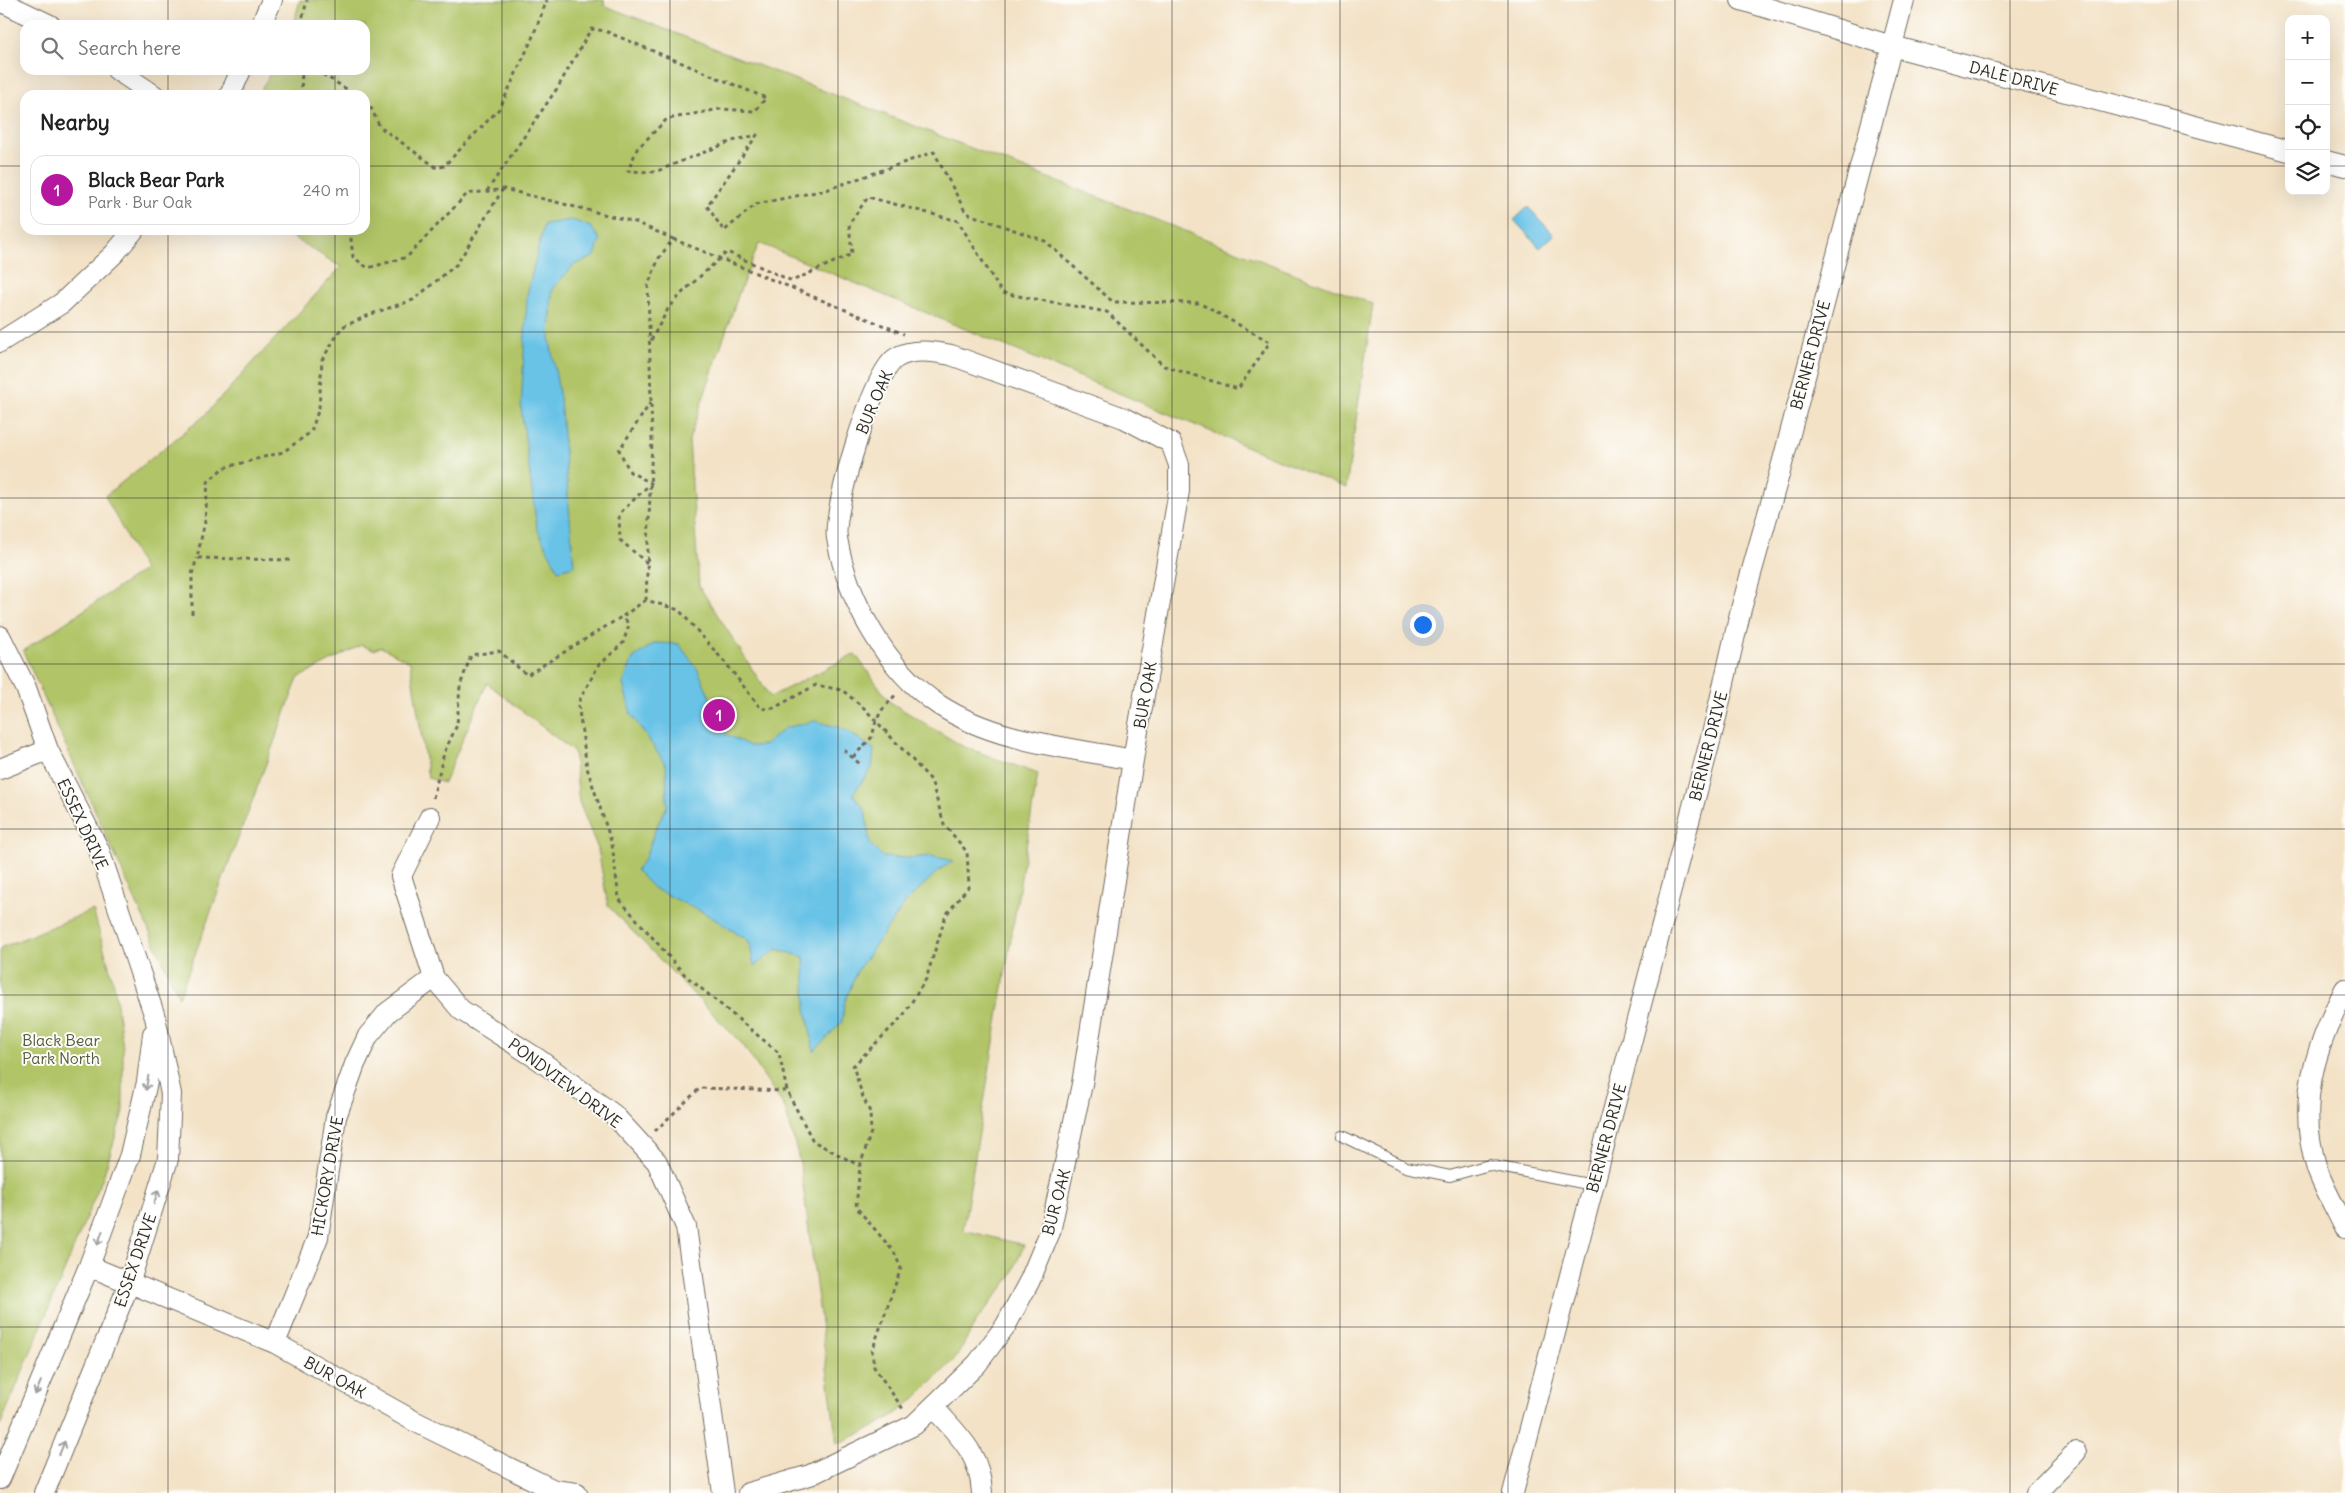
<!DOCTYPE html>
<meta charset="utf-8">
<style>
body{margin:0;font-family:Delius,sans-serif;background:#f6f6f6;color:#222}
.controls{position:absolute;right:15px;top:15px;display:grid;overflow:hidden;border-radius:10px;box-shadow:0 5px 20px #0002}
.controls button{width:45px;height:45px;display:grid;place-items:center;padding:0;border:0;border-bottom:1px solid #e0e0e0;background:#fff;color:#222;font:25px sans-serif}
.you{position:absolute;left:1422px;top:624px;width:18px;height:18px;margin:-12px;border:4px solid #fff;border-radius:50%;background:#1a73e8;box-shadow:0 0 0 8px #1a73e833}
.badge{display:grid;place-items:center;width:32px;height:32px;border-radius:50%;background:#b5179e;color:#fff;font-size:16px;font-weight:700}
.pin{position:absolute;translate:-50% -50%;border:2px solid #fff;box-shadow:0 1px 5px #0006}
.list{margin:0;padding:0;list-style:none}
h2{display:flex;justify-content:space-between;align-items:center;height:65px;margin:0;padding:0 20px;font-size:21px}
h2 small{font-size:16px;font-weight:400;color:#767676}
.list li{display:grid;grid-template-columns:32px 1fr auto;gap:15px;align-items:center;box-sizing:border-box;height:70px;margin:0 10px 10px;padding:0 10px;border:1px solid #e0e0e0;border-radius:15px}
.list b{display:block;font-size:19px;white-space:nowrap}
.list p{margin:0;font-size:16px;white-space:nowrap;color:#767676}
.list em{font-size:16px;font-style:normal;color:#767676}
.icon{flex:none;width:28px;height:28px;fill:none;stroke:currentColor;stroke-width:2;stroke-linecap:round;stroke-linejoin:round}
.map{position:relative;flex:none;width:2345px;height:1493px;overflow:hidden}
.search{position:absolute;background:#fff;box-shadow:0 5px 20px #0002;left:20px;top:20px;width:350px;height:55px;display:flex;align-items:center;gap:12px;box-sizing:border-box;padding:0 18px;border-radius:15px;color:#767676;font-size:19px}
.panel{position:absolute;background:#fff;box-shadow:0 5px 20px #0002;left:20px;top:90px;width:350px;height:145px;border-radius:15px}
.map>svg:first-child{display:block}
.green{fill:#b1c568;stroke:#6e784a}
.water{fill:#69c3e7;stroke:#4a7789}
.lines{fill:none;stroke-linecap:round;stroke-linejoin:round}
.service-casing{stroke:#716b61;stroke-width:12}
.minor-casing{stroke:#716b61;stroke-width:22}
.path{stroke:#716b61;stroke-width:3;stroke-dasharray:4 4;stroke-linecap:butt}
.service{stroke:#fff;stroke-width:10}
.minor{stroke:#fff;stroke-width:20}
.oneway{stroke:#a0a0a0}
.grid{fill:none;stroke:#2b2b2b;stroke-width:1;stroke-opacity:0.55}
.labels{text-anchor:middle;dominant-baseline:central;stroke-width:4;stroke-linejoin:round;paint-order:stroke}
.street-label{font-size:16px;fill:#2b2b2b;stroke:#fdfcf7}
.park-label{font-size:16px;fill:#53593d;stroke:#fdfcf7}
</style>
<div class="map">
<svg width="2345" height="1493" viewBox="0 0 2345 1493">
<rect width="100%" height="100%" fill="#fdfcf7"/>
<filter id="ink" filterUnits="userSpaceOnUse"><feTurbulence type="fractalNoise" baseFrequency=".02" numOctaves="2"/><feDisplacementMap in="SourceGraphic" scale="10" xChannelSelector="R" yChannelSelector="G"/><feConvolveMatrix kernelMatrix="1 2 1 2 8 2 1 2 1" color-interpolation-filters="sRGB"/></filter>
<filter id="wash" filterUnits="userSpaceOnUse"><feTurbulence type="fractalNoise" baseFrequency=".0096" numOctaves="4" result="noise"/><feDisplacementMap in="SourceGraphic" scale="20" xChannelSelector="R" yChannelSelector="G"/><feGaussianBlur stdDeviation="1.12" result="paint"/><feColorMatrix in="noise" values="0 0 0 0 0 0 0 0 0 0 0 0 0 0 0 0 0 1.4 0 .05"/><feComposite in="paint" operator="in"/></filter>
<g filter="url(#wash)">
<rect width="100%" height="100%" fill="#f3e2c6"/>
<path class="green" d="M300 0H605L603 5 1373 304 1346 488 759 243 739 293 689 440 699 586 770 697 855 654 890 702 962 746 1038 774 963 1230 1024 1245 1011 1277 977 1320 956 1358 916 1398 894 1415 870 1429 837 1444 800 1163 785 1108 743 1045 608 906 598 849 579 802 574 752 487 683 444 783 428 778 410 662 381 647 373 650 361 645 298 678 179 997 23 651 144 570 105 496 204 416 341 267 281 230H365V95H258L272 70H365V25H293Z
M93 910 114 984 123 1047V1112L103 1177 0 1426V948Z"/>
<path class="water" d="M1528 207 1554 235 1540 248 1514 220Z
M572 220 591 227 600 240 595 256 574 265 552 289 550 340 560 399 574 566 558 570 537 529 521 408 527 295 544 224Z
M655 643 679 644 698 670 726 734 750 746 765 745 785 728 815 721 844 729 874 749 872 768 853 794 865 810 870 844 883 857 910 858 932 856 953 861 938 871 906 902 857 971 844 1004 842 1022 814 1051 806 1008 804 957 777 949 754 966 749 941 706 914 653 888 636 870 645 858 655 830 667 806 666 765 631 714 623 684 633 658Z"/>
</g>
<g filter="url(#ink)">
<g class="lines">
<g class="service-casing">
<path id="service" d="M1342 1136 1406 1167 1450 1176 1489 1165 1593 1185"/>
</g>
<g class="minor-casing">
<path id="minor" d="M1741 0 1892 46 2289 151
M0 1 50 25
M261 25 272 0
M117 70 154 95
M230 95 241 70
M2326 161 2345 166
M0 342 62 303 114 254 134 230
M0 636 26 688 48 750 99 850 155 1017 171 1094 168 1159 129 1284 44 1493
M0 769 48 750
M430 817 401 876 434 978 461 1010 538 1059 613 1114 657 1162 686 1227 723 1493
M2345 989C2315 1049 2296 1103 2317 1169 2324 1189 2336 1209 2345 1228
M89 1266 275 1343 414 1421 554 1490 577 1493
M275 1343 318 1237 336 1117 355 1064 368 1036 388 1012 434 978
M934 1408C959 1436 980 1453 982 1493
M0 1479 89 1266 130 1155 147 1082 153 1034
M748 1493 810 1475 914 1425 977 1364 1006 1325 1030 1280 1050 1232 1082 1084 1133 760 1179 491V465L1171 443 1124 418 951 355C934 352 912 348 896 358 873 372 832 511 837 538 847 599 886 670 939 705 996 742 1067 747 1133 760
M1513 1493 1714 726 1741 609 1782 464 1904 0
M2036 1493 2076 1452"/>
</g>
<path class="path" d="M301 25 307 0
M316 70 356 95
M301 95 302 70
M365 101 370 106 380 127 437 168 444 166 500 108 531 41 547 0
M487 191 558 87 591 29 605 31 766 98 755 111 720 109 667 119 637 149 628 171 655 172 732 141 757 135 707 206 724 231 756 204 826 190 934 152 966 213 1045 241 1113 302 1199 303 1270 342 1238 389 1164 366 1107 312 1002 293 958 221 868 197 849 224 852 254 792 281 727 252 684 291 668 309 650 342
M350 230 353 257 368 268 407 257 467 194 504 189 635 222 673 239 659 258 648 285 652 439 646 600 679 610 728 666 761 709 774 708 816 685 842 690 864 708 931 780 944 824 967 852 969 886 946 915 926 979 903 1016 853 1066 863 1097 870 1112 871 1132 860 1166 856 1207 894 1252 901 1268 872 1351 874 1367 903 1409
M673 239 904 334
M290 560 197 558 205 521 208 482 223 468 283 452 311 432 319 408 322 360 342 327 374 313 413 300 457 264 503 189
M647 563 620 540 619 514 651 483 630 472 619 450 651 402
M646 600 623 616 629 625 623 643 598 666 578 703 587 768 612 844 619 899 685 975 779 1053 787 1091 813 1141 860 1166
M192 614V574L197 558
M844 750 860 764
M853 757 872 737 876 721 882 710 897 693
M433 798 444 753 457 725 460 686 471 655 499 651 527 675 623 616
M655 1131 700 1088 787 1091"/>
<use href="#service" class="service"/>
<use href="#minor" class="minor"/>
</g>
<defs><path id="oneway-shaft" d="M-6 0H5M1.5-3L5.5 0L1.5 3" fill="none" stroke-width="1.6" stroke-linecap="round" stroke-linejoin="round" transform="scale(1.25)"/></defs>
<g class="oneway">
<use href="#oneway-shaft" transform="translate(147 1083) rotate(100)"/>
<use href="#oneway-shaft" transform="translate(156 1197) rotate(-73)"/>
<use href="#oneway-shaft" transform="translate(100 1238) rotate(110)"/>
<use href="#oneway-shaft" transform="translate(38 1388) rotate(113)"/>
<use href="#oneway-shaft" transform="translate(62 1448) rotate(-68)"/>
</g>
</g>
<path class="grid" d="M168 0V25M335 0V25M502 0V1493M670 0V1493M838 0V1493M1005 0V1493M1172 0V1493M1340 0V1493M1508 0V1493M1675 0V1493M1842 0V1493M2010 0V1493M2178 0V1493M168 70V95M335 70V95M0 166H25M365 166H2289M2326 166H2345M168 230V1493M335 230V1493M0 332H2345M0 498H2345M0 664H2345M0 829H2345M0 995H2345M0 1161H2345M0 1327H2345"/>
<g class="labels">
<g class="street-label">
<text transform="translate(2014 78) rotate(15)">DALE DRIVE</text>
<text transform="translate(1810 355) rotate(-75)">BERNER DRIVE</text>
<text transform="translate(874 402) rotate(-67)">BUR OAK</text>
<text transform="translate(1145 695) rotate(-80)">BUR OAK</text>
<text transform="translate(1708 746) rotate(-76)">BERNER DRIVE</text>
<text transform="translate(83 824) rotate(65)">ESSEX DRIVE</text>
<text transform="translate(565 1083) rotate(37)">PONDVIEW DRIVE</text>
<text transform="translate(1606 1138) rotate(-75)">BERNER DRIVE</text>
<text transform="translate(327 1176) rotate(-80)">HICKORY DRIVE</text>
<text transform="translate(1056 1202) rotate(-75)">BUR OAK</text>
<text transform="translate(135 1260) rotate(-71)">ESSEX DRIVE</text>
<text transform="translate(335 1377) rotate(29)">BUR OAK</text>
</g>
<g class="park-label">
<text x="61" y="1040">Black Bear<tspan x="61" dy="18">Park North</tspan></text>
</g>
</g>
</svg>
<div class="controls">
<button>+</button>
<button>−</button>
<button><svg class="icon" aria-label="locate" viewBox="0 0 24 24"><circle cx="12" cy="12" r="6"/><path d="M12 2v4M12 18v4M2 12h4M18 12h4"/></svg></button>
<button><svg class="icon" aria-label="layers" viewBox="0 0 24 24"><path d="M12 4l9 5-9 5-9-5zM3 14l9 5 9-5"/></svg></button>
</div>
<div class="you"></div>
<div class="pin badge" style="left:719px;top:715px">1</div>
<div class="search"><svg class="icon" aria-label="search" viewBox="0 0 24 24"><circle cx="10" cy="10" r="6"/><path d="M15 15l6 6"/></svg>Search here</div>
<section class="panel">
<h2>Nearby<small></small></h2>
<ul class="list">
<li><span class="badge">1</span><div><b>Black Bear Park</b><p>Park · Bur Oak</p></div><em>240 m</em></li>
</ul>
</section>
</div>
